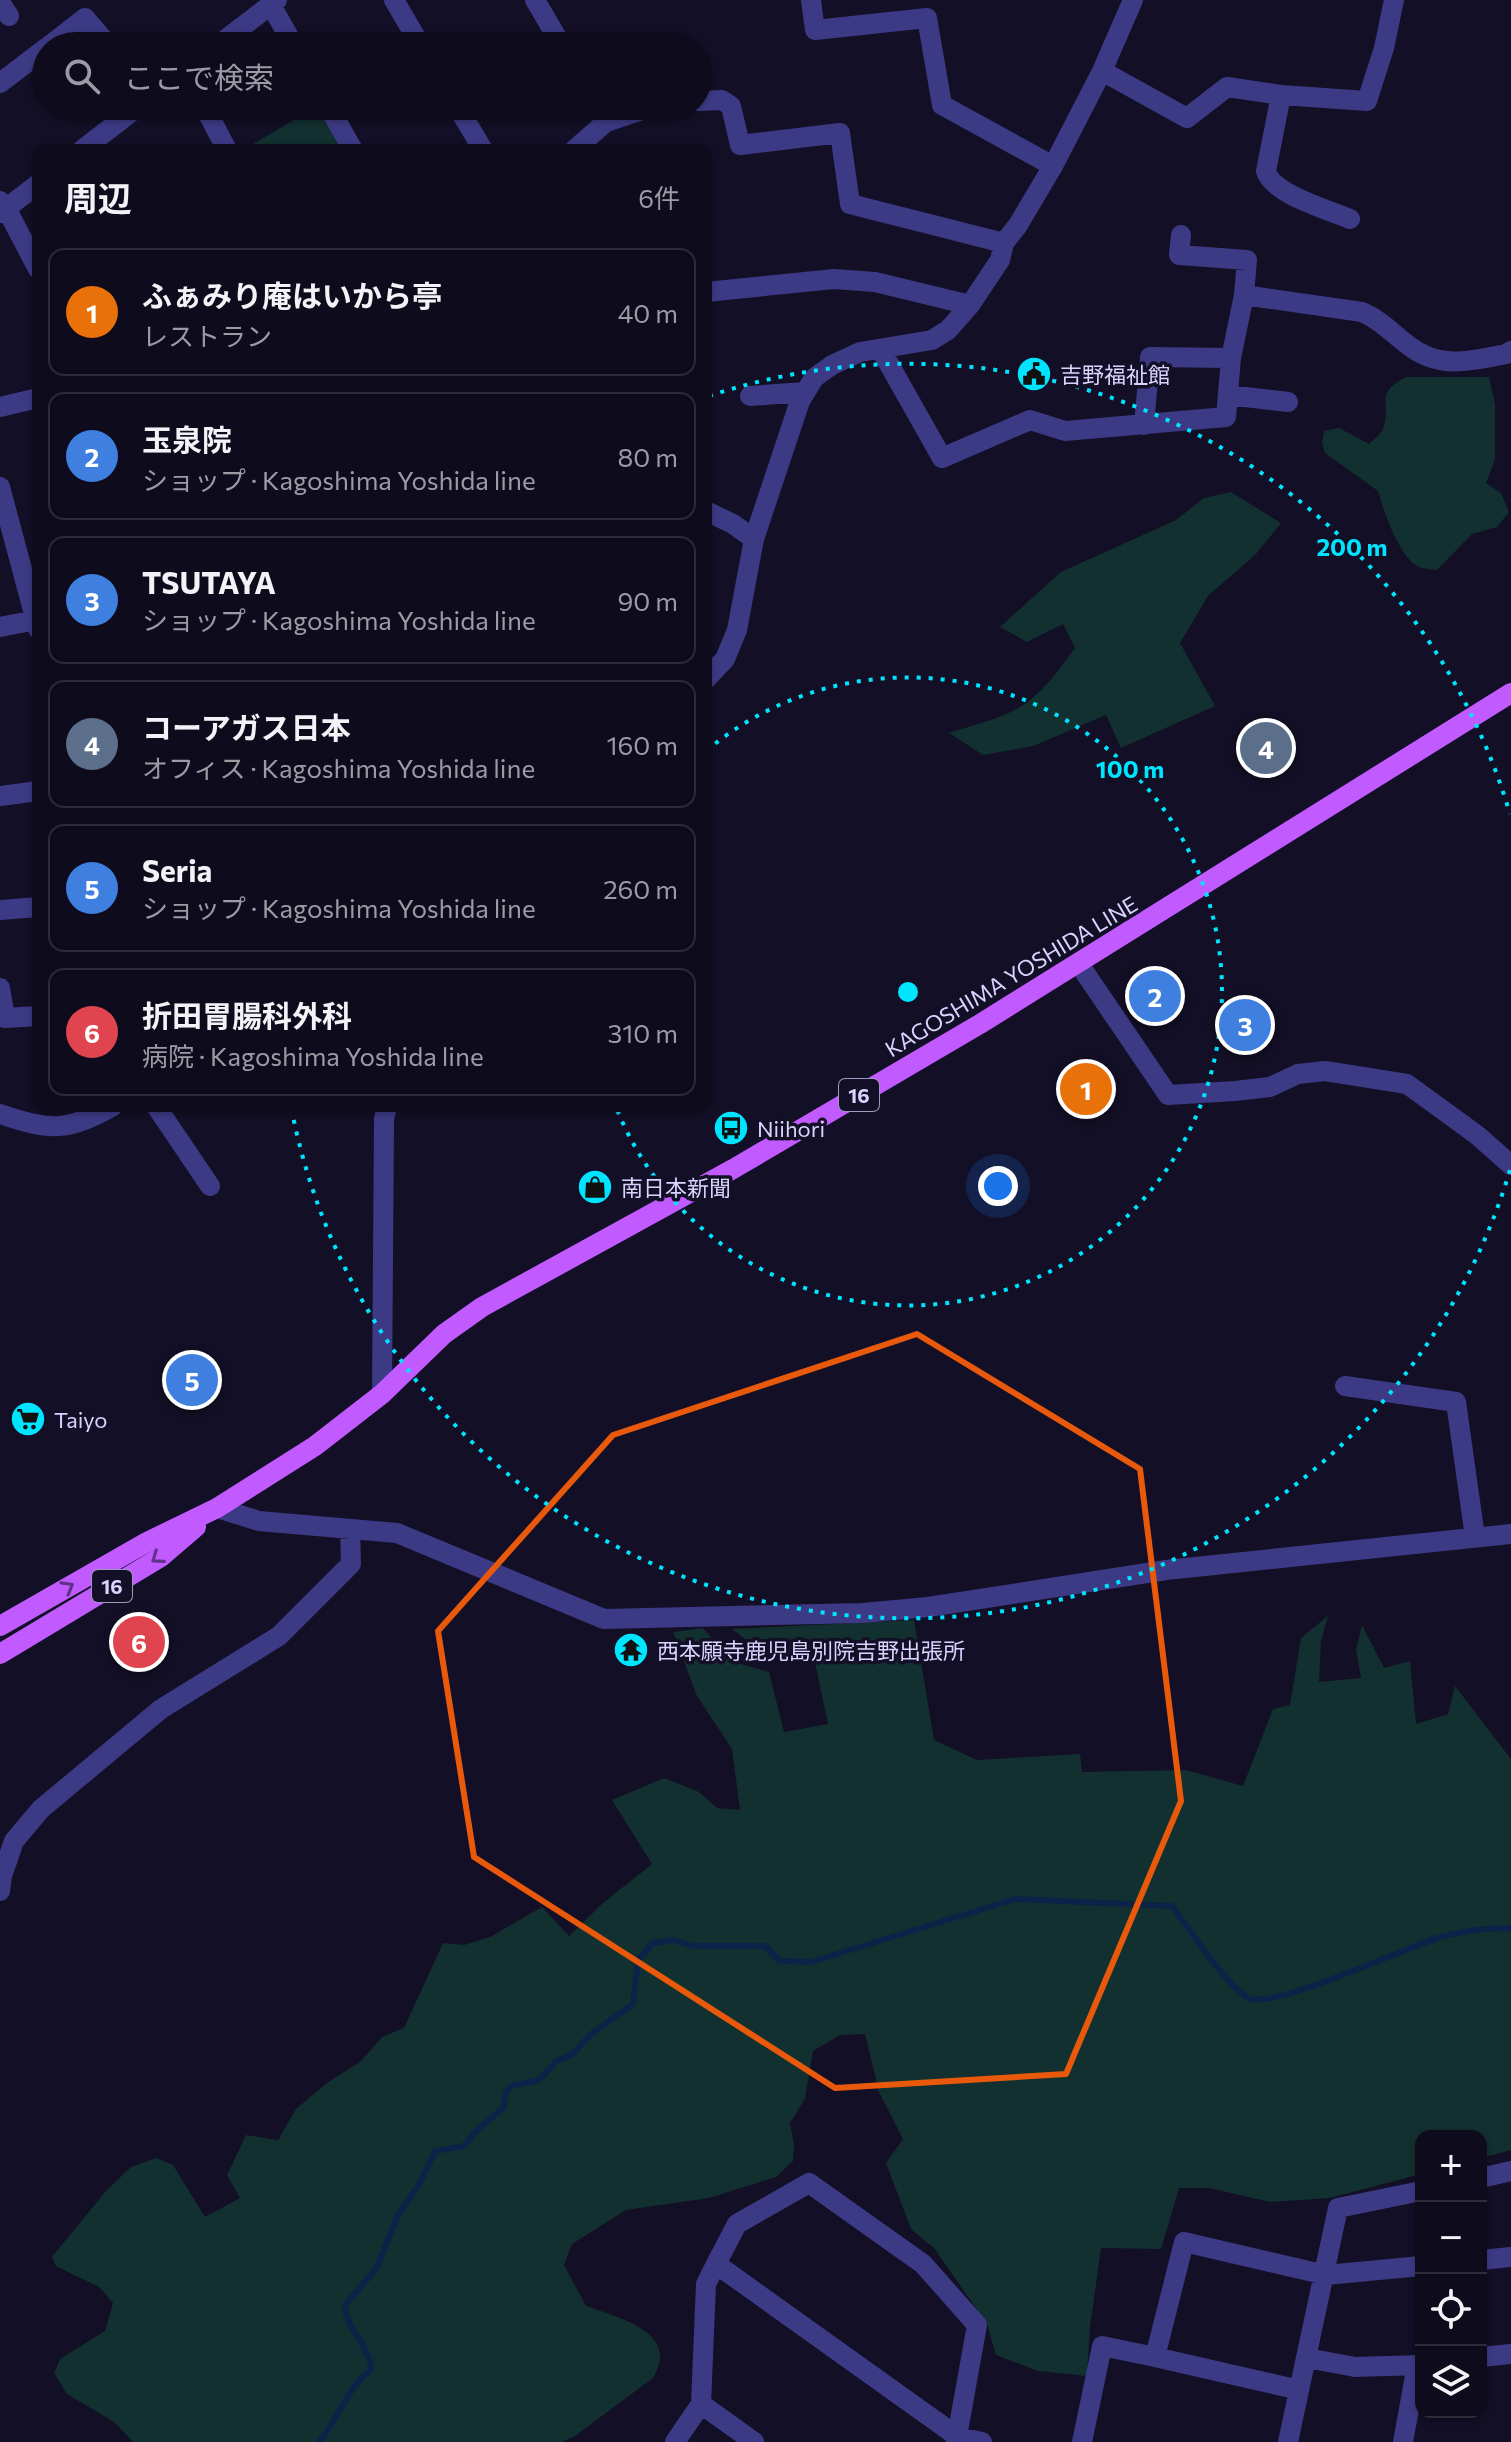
<!DOCTYPE html>
<html lang="ja">
<meta charset="utf-8">
<style>
body{margin:0;font-family:Commissioner,"Noto Sans JP",sans-serif;background:#1c1929;color:#f1f3f6}
.controls{position:absolute;right:24px;bottom:24px;display:grid;overflow:hidden;border-radius:16px;box-shadow:0 2px 6px #0004}
.controls button{width:72px;height:72px;display:grid;place-items:center;padding:0;border:0;border-bottom:2px solid #2e2b3b;background:#0e0b1c;color:#f1f3f6;font:40px sans-serif}
.you{position:absolute;left:998px;top:1186px;width:28px;height:28px;margin:-20px;border:6px solid #fff;border-radius:50%;background:#1a73e8;box-shadow:0 0 0 12px #1a73e833}
.badge{display:grid;place-items:center;width:52px;height:52px;border-radius:50%;background:#d93025;color:#fff;font-size:26px;font-weight:700}
.pin{position:absolute;translate:-50% -50%;border:4px solid #fff;box-shadow:0 2px 8px #0006}
.list{margin:0;padding:0;list-style:none}
h2{display:flex;justify-content:space-between;align-items:center;height:104px;margin:0;padding:0 32px;font-size:34px}
h2 small{font-size:26px;font-weight:400;color:#9b9ba3}
.list li{display:grid;grid-template-columns:52px 1fr auto;gap:24px;align-items:center;box-sizing:border-box;height:128px;margin:0 16px 16px;padding:0 16px;border:2px solid #2e2b3b;border-radius:16px}
.list b{display:block;font-size:30px;white-space:nowrap}
.list p{margin:0;font-size:26px;white-space:nowrap;color:#9b9ba3}
.list em{font-size:26px;font-style:normal;color:#9b9ba3}
.icon{flex:none;width:44px;height:44px;fill:none;stroke:currentColor;stroke-width:2;stroke-linecap:round;stroke-linejoin:round}
.map{position:relative;flex:none;width:1511px;height:2442px;overflow:hidden}
.search{position:absolute;background:#0e0b1c;box-shadow:0 2px 6px #0004;left:32px;top:32px;width:680px;height:88px;display:flex;align-items:center;gap:20px;box-sizing:border-box;padding:0 28px;border-radius:44px;color:#9b9ba3;font-size:30px}
.panel{position:absolute;background:#0e0b1c;box-shadow:0 2px 6px #0004;left:32px;top:144px;width:680px;height:968px;border-radius:16px}
.map>svg:first-child{display:block}
.green{fill:#12302f}
.lines{fill:none;stroke-linecap:round;stroke-linejoin:round}
.stream{stroke:#0c2248;stroke-width:6}
.minor{stroke:#3d3a85;stroke-width:20}
.primary{stroke:#c25bff;stroke-width:20}
.oneway{stroke:#623188}
.marked{fill:none;stroke:#e8590c;stroke-width:6;stroke-linejoin:round}
.ring{fill:none;stroke:#00e5ff;stroke-width:4;stroke-dasharray:4 8}
.labels{text-anchor:middle;dominant-baseline:central;stroke-width:7;stroke-linejoin:round;paint-order:stroke}
.shield{fill:#130f26;stroke:#9e99be;stroke-width:2}
.shield-label{font-size:20px;font-weight:bold;fill:#d9d4ff}
.poi-label{font-size:22px;fill:#d9d4ff;stroke:#130f26;text-anchor:start}
.street-label{font-size:22px;fill:#d9d4ff;stroke:#130f26}
.centre{fill:#00e5ff;stroke:#130f26;stroke-width:4}
.ring-label{font-size:24px;text-anchor:middle;font-weight:bold;fill:#00e5ff;stroke:#130f26;stroke-width:7;stroke-linejoin:round;paint-order:stroke}
</style>
<div class="map">
<svg width="1511" height="2442" viewBox="0 0 1511 2442">
<rect width="100%" height="100%" fill="#130f26"/>
<path class="green" d="M318 106 345 150H243Z
M1406 377H1489L1495 404V459L1486 483 1501 493 1509 512 1497 527 1472 534 1437 570C1432 569 1422 569 1417 566 1398 554 1384 512 1378 491L1325 453 1322 443 1324 431 1339 428 1369 444C1373 440 1381 434 1383 429 1392 404 1373 394 1406 377Z
M1231 492 1281 523 1256 554 1208 596 1180 643 1215 706 1121 748 1106 715 1033 746 983 755 949 733C973 725 1003 719 1025 704 1045 690 1061 667 1075 648L1063 624 1027 642 1000 627 1061 572 1176 520 1204 498Z
M1328 1616 1321 1641 1319 1682 1361 1678 1356 1650 1362 1625 1384 1668 1410 1661 1416 1724 1448 1714 1455 1686 1511 1759V2150L1481 2158V2136H1421V2174L1330 2198 1270 2202 1209 2188H1179L1161 2249 1101 2248 1090 2327 1087 2376 1038 2371 996 2355 987 2324 934 2248 911 2229 886 2163 903 2139 879 2092 865 2034 840 2035 813 2051 805 2099 790 2123 794 2145 793 2161 776 2177 709 2198 626 2210 572 2244 564 2265 586 2306C619 2318 681 2332 653 2378L575 2436 562 2442H133L114 2422 67 2394 54 2373 60 2359 105 2331 113 2303 99 2287 56 2266 52 2257 106 2191 131 2167 156 2158 173 2165 205 2217 240 2198 227 2175 246 2135 278 2140 296 2109 327 2083 360 2062 382 2037 404 2028 443 1943 464 1945 490 1937 542 1907 569 1936 603 1903 652 1864 612 1800 664 1778 699 1792 717 1808 740 1810 732 1749 697 1696 673 1632 703 1628 733 1662 769 1672 784 1732 828 1724 814 1658 765 1654 732 1629 914 1620 934 1740 977 1760 1080 1754 1082 1772 1186 1770 1243 1786 1273 1709 1290 1705 1301 1638Z"/>
<g class="lines">
<path class="stream" d="M319 2442C338 2420 348 2386 371 2370 370 2344 345 2329 345 2305L376 2269 398 2215 419 2185 435 2151 464 2146 475 2132 503 2108 506 2091 512 2086 539 2080 557 2061 573 2054 590 2035 633 2004 638 1960 653 1943 673 1940 693 1946H765L780 1961 811 1962 1015 1899 1172 1906C1186 1924 1232 1994 1251 1999 1281 2006 1401 1949 1438 1938 1463 1930 1485 1928 1511 1928"/>
<path class="minor" d="M394 0 421 46
M535 0 562 46
M811 0 815 30 927 18 942 105 1053 166
M0 2 9 16
M271 5 294 46
M49 46 85 18 109 46
M217 46 277 0
M1102 71 1187 118 1227 87 1281 95 1367 101 1384 48 1394 0
M0 83 46 48
M1281 95 1266 171C1272 194 1329 210 1350 219
M698 101 722 100 731 106 740 145 840 133 850 204 1004 243
M204 106 227 150
M328 106 353 150
M457 106 483 150
M606 122 642 110 668 106
M82 150 139 106
M574 150 606 122 597 106
M0 201 6 208 38 269
M0 213 38 184
M1181 235 1179 255 1247 260 1244 295
M706 292 834 279 875 282 970 305
M881 350 942 458 1030 420 1065 431 1226 417 1231 358 1244 295 1362 312C1381 320 1392 333 1408 345 1439 370 1471 361 1506 354L1511 351
M1228 395 1288 402
M750 396 805 392
M0 407 38 398
M1144 425 1150 357 1231 358
M0 487 38 629
M706 511 733 524 754 539
M0 627 36 620
M706 679 725 659 737 630 754 539 800 401 814 378 832 365 860 352 932 340 948 330 970 305 1000 260 1004 243 1018 225 1053 166 1102 71 1133 0
M0 796 38 791
M0 910 38 907
M1079 964 1168 1095 1235 1091 1270 1087 1298 1074 1325 1071 1407 1084 1477 1135 1511 1165
M0 988 5 1018 38 1016
M156 1106 210 1186
M0 1114C50 1131 67 1132 113 1106
M1345 1386 1456 1402 1475 1537
M382 1394 384 1119 387 1106
M217 1508 259 1521 397 1533 604 1619 863 1613 928 1607 1166 1570 1511 1534
M0 1891 2 1876 14 1841 41 1809 161 1709 279 1636 351 1564 350 1529
M1481 2178 1511 2171
M1481 2260 1511 2257
M716 2264 958 2437 982 2442
M1155 2357 1299 2390
M1481 2357 1511 2354
M1307 2358 1355 2367 1421 2365
M701 2404 754 2442
M675 2442 701 2404 706 2284 716 2264 737 2224 809 2183 923 2264 977 2325 956 2442
M1082 2442 1102 2346 1155 2357 1184 2242 1326 2275 1421 2266
M1288 2442 1338 2208 1421 2191
M1403 2442 1417 2365"/>
<path class="primary" d="M0 1626 147 1542 217 1508 315 1446 382 1394 444 1334 482 1307 733 1169 980 1024 1511 693
M0 1654 161 1557 196 1527"/>
</g>
<defs><path id="oneway-chevron" d="M-2-3.5L2.5 0L-2 3.5" fill="none" stroke-width="1.6" stroke-linecap="round" stroke-linejoin="round" transform="scale(2)"/></defs>
<g class="oneway">
<use href="#oneway-chevron" transform="translate(157 1558) rotate(145)"/>
<use href="#oneway-chevron" transform="translate(68 1587) rotate(-30)"/>
</g>
<path class="marked" d="M917 1334 1140 1469 1181 1801 1066 2074 835 2088 474 1857 438 1631 613 1435Z"/>
<g class="ring">
<path d="M706 751A314 314 0 1 1 616 1107"/>
<path d="M1510 1170A628 628 0 0 1 291 1106M709 396A628 628 0 0 1 1510 814"/>
</g>
<defs>
<g id="civic-disc" transform="scale(1.8)"><circle r="9.5" fill="#00e5ff" stroke="#130f26"/><path d="M-.6-6.5H3V-4.5H.6V-3L4-1V1h2V6H-6V1h2V-1L-.6-3ZM-1.2 2.5V6h2.4V2.5Z" fill="#111"/></g>
<g id="bus-disc" transform="scale(1.8)"><circle r="9.5" fill="#00e5ff" stroke="#130f26"/><path d="M-5-6H5V4H4V6H2V4H-2V6H-4V4H-5ZM-3.5-4V0h7V-4ZM-3.5 1.2v1.5H-2V1.2ZM2 1.2v1.5H3.5V1.2Z" fill="#111"/></g>
<g id="shop-disc" transform="scale(1.8)"><circle r="9.5" fill="#00e5ff" stroke="#130f26"/><path d="M-5-2.5h2.3a2.7 3.5 0 0 1 5.4 0H5L5.5 6h-11ZM-1.5-2.5h3a1.5 2.3 0 0 0-3 0Z" fill="#111"/></g>
<g id="supermarket-disc" transform="scale(1.8)"><circle r="9.5" fill="#00e5ff" stroke="#130f26"/><path d="M-6-5.5h2.5l.6 2H6L4.5 2H-2.5L-4.4-4H-6ZM-1.5 3.2a1.3 1.3 0 1 0 .1 0ZM3 3.2a1.3 1.3 0 1 0 .1 0Z" fill="#111"/></g>
<g id="temple-disc" transform="scale(1.8)"><circle r="9.5" fill="#00e5ff" stroke="#130f26"/><path d="M0-6L5-2H3V0L6.5 2.5H4V6H1.5V3h-3V6H-4V2.5H-6.5L-3 0V-2H-5Z" fill="#111"/></g>
</defs>
<g fill-rule="evenodd">
<use href="#civic-disc" x="1034" y="374"/>
<use href="#bus-disc" x="731" y="1128"/>
<use href="#shop-disc" x="595" y="1187"/>
<use href="#supermarket-disc" x="28" y="1419"/>
<use href="#temple-disc" x="631" y="1650"/>
</g>
<g class="labels">
<g class="shield">
<rect x="839" y="1079" width="40" height="32" rx="6"/>
<rect x="92" y="1570" width="40" height="32" rx="6"/>
</g>
<g class="shield-label">
<text x="859" y="1095">16</text>
<text x="112" y="1586">16</text>
</g>
<g class="poi-label">
<text x="1060" y="374">吉野福祉館</text>
<text x="757" y="1128">Niihori</text>
<text x="621" y="1187">南日本新聞</text>
<text x="54" y="1419">Taiyo</text>
<text x="657" y="1650">西本願寺鹿児島別院吉野出張所</text>
</g>
<g class="street-label">
<text transform="translate(1011 976) rotate(-31)">KAGOSHIMA YOSHIDA LINE</text>
</g>
</g>
<circle cx="908" cy="992" r="12" class="centre"/>
<g class="ring-label">
<text x="1352" y="556">200 m</text>
<text x="1130" y="778">100 m</text>
</g>
</svg>
<div class="controls">
<button>+</button>
<button>−</button>
<button><svg class="icon" aria-label="locate" viewBox="0 0 24 24"><circle cx="12" cy="12" r="6"/><path d="M12 2v4M12 18v4M2 12h4M18 12h4"/></svg></button>
<button><svg class="icon" aria-label="layers" viewBox="0 0 24 24"><path d="M12 4l9 5-9 5-9-5zM3 14l9 5 9-5"/></svg></button>
</div>
<div class="you"></div>
<div class="pin badge" style="left:1086px;top:1089px;background:#e8710a">1</div>
<div class="pin badge" style="left:1155px;top:996px;background:#3f7fe0">2</div>
<div class="pin badge" style="left:1245px;top:1025px;background:#3f7fe0">3</div>
<div class="pin badge" style="left:1266px;top:748px;background:#5c6f8a">4</div>
<div class="pin badge" style="left:192px;top:1380px;background:#3f7fe0">5</div>
<div class="pin badge" style="left:139px;top:1642px;background:#e0444e">6</div>
<div class="search"><svg class="icon" aria-label="search" viewBox="0 0 24 24"><circle cx="10" cy="10" r="6"/><path d="M15 15l6 6"/></svg>ここで検索</div>
<section class="panel">
<h2>周辺<small>6件</small></h2>
<ul class="list">
<li><span class="badge" style="background:#e8710a">1</span><div><b>ふぁみり庵はいから亭</b><p>レストラン</p></div><em>40 m</em></li>
<li><span class="badge" style="background:#3f7fe0">2</span><div><b>玉泉院</b><p>ショップ · Kagoshima Yoshida line</p></div><em>80 m</em></li>
<li><span class="badge" style="background:#3f7fe0">3</span><div><b>TSUTAYA</b><p>ショップ · Kagoshima Yoshida line</p></div><em>90 m</em></li>
<li><span class="badge" style="background:#5c6f8a">4</span><div><b>コーアガス日本</b><p>オフィス · Kagoshima Yoshida line</p></div><em>160 m</em></li>
<li><span class="badge" style="background:#3f7fe0">5</span><div><b>Seria</b><p>ショップ · Kagoshima Yoshida line</p></div><em>260 m</em></li>
<li><span class="badge" style="background:#e0444e">6</span><div><b>折田胃腸科外科</b><p>病院 · Kagoshima Yoshida line</p></div><em>310 m</em></li>
</ul>
</section>
</div>
